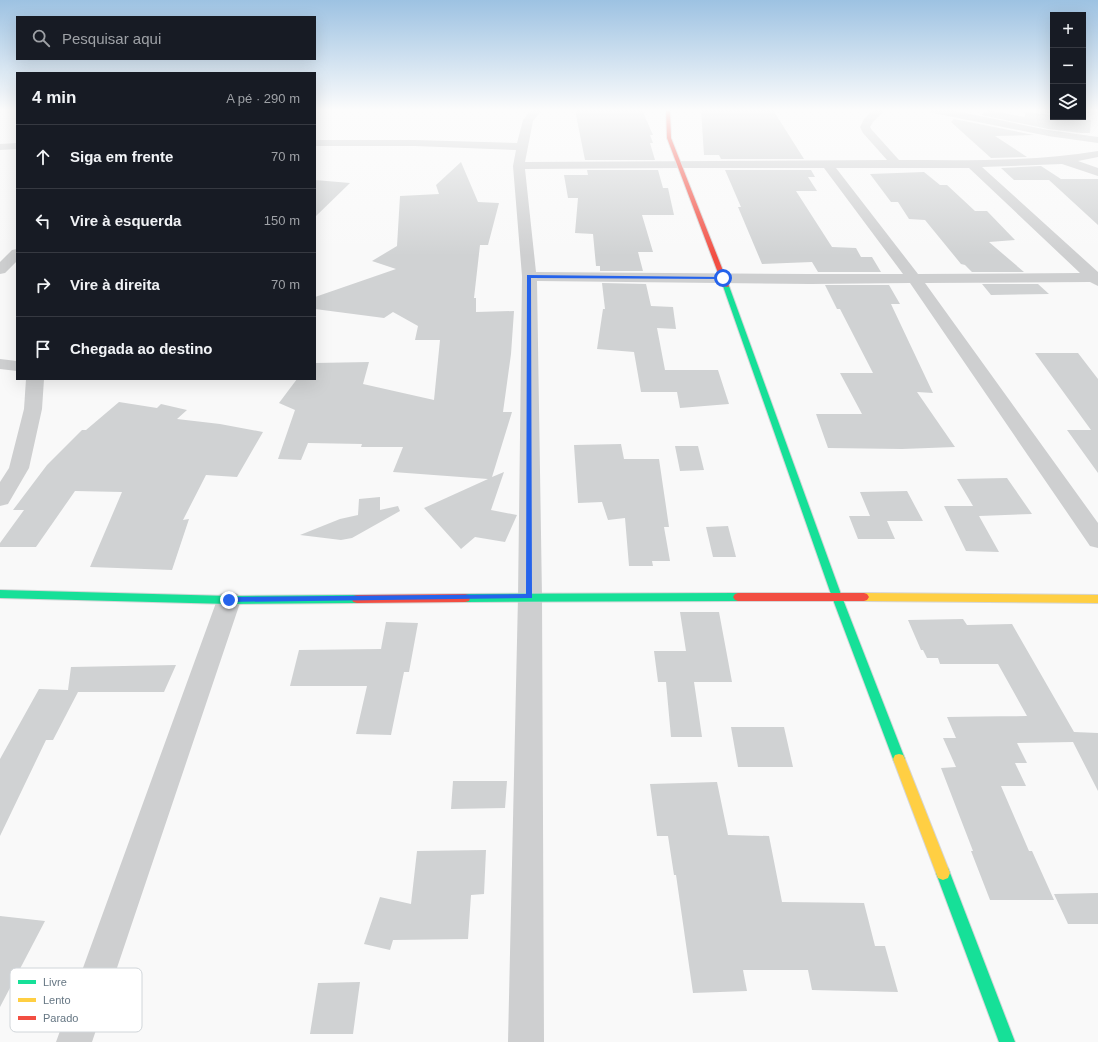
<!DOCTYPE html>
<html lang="pt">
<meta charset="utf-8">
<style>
body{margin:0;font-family:Arial,sans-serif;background:#20242c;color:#f1f3f6}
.controls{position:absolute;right:12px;top:12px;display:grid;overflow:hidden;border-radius:0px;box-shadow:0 4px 16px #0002}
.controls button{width:36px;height:36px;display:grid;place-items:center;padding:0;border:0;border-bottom:1px solid #363941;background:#171b24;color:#f1f3f6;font:20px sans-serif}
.stop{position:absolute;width:12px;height:12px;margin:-9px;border:3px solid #2563eb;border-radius:50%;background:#fff}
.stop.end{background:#2563eb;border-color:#fff;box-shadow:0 1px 4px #0008}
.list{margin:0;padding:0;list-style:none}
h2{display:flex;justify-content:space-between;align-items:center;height:52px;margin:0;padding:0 16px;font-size:17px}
h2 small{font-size:13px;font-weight:400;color:#9ea1a6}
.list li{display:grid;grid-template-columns:26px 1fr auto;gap:12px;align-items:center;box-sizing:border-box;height:64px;padding:0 16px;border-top:1px solid #363941}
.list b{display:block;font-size:15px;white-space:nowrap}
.list em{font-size:13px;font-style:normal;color:#9ea1a6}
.icon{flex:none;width:22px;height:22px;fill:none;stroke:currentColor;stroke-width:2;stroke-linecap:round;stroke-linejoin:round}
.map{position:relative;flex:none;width:1098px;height:1042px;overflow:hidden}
.search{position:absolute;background:#171b24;box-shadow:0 4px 16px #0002;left:16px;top:16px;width:300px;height:44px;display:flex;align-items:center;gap:10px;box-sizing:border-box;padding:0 14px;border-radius:0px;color:#9ea1a6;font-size:15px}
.panel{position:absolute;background:#171b24;box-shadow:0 4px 16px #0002;left:16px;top:72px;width:300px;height:308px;border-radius:0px}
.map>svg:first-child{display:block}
.building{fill:#d0d2d3}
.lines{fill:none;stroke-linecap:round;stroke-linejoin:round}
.fast-casing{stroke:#d5d6d7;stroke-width:2}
.slow-casing{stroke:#d5d6d7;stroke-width:2}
.jam-casing{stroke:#d5d6d7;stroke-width:2}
.street{fill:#cecfd0;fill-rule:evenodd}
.fast{fill:#16e098;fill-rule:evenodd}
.slow{fill:#ffcf43;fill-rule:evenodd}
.jam{fill:#f24e42;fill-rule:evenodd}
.route{fill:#2563eb}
.key{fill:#fff;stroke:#d1d6da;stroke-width:1}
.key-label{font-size:11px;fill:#657683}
</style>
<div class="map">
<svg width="1098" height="1042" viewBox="0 0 1098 1042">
<rect width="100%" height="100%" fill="#f9f9f9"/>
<path class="building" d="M575 110H642L653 135H650L653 143H650L655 160H585Z
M701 110H773L804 159H721L719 155H704Z
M988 110 1025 117V112L1053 115V117L1091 120 1090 133H1081L1048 129 981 115Z
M954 119 1034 135 995 136 1027 157 991 158 951 122Z
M461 162 478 202 499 203 488 245H480L474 298H476V312L514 311 511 354 503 412H512L492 477 504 472 491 510 517 515 505 542 475 537 461 549 424 508 488 479 393 472 403 447H361L362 444 308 443 301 460 278 459 295 410 279 403 297 379H315V363L369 362 363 384 434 400 440 340H415L418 326 393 312 384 318 315 309V297L396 269 372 261 397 246 400 196 439 194 436 185Z
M1041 166 1061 179H1098V225L1049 180H1014L1001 168Z
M587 170H658L663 188H668L674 215H642L653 252H638L643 271H600V266H596L593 234 575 233 578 198H568L564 175H588Z
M725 170H811L815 177H808L817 191H796L832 247 856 248 861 257H872L881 272H818L812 262 762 264 738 207H741Z
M924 172 940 185H947L975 211H987L1015 240 989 242 1024 272H972L965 265 961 264 925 220 909 219 898 202H891L870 174Z
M315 180 350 183 315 217Z
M602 283 646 284 651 306 673 307 676 329 657 328 665 370H718L729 404 680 408 677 392H641L634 352 597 349 603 309H605Z
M982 284H1038L1049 294 991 295Z
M825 285H889L900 304H891L933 393 917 392 955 447 902 449 828 448 816 414H862L840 373H873L840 309H837Z
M1035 353H1078L1098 379V473L1067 430H1091Z
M119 402 157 408 161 404 187 410 177 419 220 424 263 432 237 477 206 475 183 520 189 519 172 570 90 567 122 492 75 491 36 547H0V543L24 510H13L47 465 82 430H86Z
M621 444 624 459H659L669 527H664L670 561H652L653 566H629L625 518 608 520 602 502 578 503 574 445Z
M675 446H698L704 470 680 471Z
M1007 478 1032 514 979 516 999 552 966 551 944 506H973L957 479Z
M907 491 923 521H887L895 539H858L849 516H870L860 492Z
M380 497V510L398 506 400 511 352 538 341 540 300 535 340 519 358 515 359 499Z
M728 526 736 557H713L706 527Z
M680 612H719L732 682H694L702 737H671L666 682H658L654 651H686Z
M963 619 967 625 1012 624 1074 732 1098 733V791L1073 742 1017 743 1027 763H1015L1026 786H1001L1029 851H1032L1054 900H990L971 851H973L941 768 956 767 943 738H956L947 717 1027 716 998 664H940L938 658H927L923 650H921L908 620Z
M386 622 418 623 409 672H404L391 735 356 734 367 686H290L299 650 381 649Z
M176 665 164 692H78L53 740H46L0 836V759L39 689 68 690 71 667Z
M731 727H784L793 767H738Z
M453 781H507L505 808 451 809Z
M717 782 728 835 769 836 782 902 864 903 875 946H885L898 992 812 990 808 970H743L747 991 693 993 676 875H674L668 836H657L650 784Z
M486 850 484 894 471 895 468 939 393 940 390 950 364 944 380 897 411 904 417 851Z
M1098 893V924H1068L1054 894Z
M0 916 45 921 0 1007Z
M360 982 353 1034H310L318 983Z"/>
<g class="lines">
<g class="fast-casing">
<path id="fast" d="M724 285 729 286 842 597 905 759 903 763 899 764 895 763 893 759 832 597 723 286Z
M0 590 229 596 357 595 361 596 362 599 361 602 357 603 229 604 0 598Z
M738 593 741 594 743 597 741 600 738 601 465 602 461 601 460 598 461 595 465 594Z
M943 866 948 868 950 873 1015 1042H999L936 873 938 868Z"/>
</g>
<g class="slow-casing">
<path id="slow" d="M864 593 1098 595V603L864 601 861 600 859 597 861 594Z
M899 754 903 755 905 759 950 873 948 878 943 880 938 878 936 873 893 759 895 755Z"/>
</g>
<g class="jam-casing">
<path id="jam" d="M666 110H670L671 138 729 286 728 287 723 286 667 138Z
M738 593H864L867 594 869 597 867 600 864 601H738L735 600 733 597 735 594Z
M465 594 469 595 470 598 469 601 465 602 357 603 353 602 352 599 353 596 357 595Z"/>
</g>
<path class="street" d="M531 110H542L533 121 525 162 887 160 863 133 860 127 864 119 873 110H885L873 122 870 127 872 130 899 160C965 160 1033 162 1098 151V157L1078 161 1098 168V176L1062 164 982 167 1098 272V286L1090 282 925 283 1098 523V548L1090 546 910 283 810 284 537 281 542 597 544 1042H508L518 597 522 276 513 166 516 150 415 146H315V140H415L517 143 523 120ZM678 168H824L903 274H810L536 272 525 169ZM836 168H969L1080 273 918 274Z
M928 110H951L1048 130 1098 137V143L1048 136 933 113Z
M17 143V149L0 150V144Z
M17 249V261L5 273 0 274V262L12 250Z
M0 359 17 361V371L0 369Z
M26 379H44L42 409 29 468 8 504 0 506V482L9 468 24 409Z
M229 591 238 594 241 600 92 1042H56L217 600 220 594Z"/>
<use href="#fast" class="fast"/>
<use href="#slow" class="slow"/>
<use href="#jam" class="jam"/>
</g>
<linearGradient id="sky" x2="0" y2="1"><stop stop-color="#9dc2e2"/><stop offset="0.43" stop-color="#fcfcfc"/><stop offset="1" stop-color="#fcfcfc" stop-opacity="0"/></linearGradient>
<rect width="1098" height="256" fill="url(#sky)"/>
<path class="route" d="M527 275 723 277 725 278 723 279 531 278 532 598 226 602V598L229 597 526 594Z"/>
<rect x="10" y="968" width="132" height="64" rx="6" class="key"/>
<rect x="18" y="980" width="18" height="4" fill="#16e098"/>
<rect x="18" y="998" width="18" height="4" fill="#ffcf43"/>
<rect x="18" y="1016" width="18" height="4" fill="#f24e42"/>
<g class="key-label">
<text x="43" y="986">Livre</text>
<text x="43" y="1004">Lento</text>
<text x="43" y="1022">Parado</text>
</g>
</svg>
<div class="controls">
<button>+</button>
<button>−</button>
<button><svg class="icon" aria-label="layers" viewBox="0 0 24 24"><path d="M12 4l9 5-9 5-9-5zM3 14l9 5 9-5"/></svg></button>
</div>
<div class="stop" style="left:723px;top:278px"></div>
<div class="stop end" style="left:229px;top:600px"></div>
<div class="search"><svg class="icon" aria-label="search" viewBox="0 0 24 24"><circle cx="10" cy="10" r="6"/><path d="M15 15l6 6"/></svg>Pesquisar aqui</div>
<section class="panel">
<h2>4 min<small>A pé · 290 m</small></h2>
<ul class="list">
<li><svg class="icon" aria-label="ahead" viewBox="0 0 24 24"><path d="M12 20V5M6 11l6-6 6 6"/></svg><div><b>Siga em frente</b></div><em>70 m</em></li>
<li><svg class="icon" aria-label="left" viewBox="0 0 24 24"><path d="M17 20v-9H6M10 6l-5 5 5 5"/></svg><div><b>Vire à esquerda</b></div><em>150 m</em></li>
<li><svg class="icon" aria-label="right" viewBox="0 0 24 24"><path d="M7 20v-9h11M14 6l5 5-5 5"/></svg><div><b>Vire à direita</b></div><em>70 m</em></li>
<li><svg class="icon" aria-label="arrive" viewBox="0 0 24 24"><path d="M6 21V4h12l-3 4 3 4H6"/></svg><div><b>Chegada ao destino</b></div></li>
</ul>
</section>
</div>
